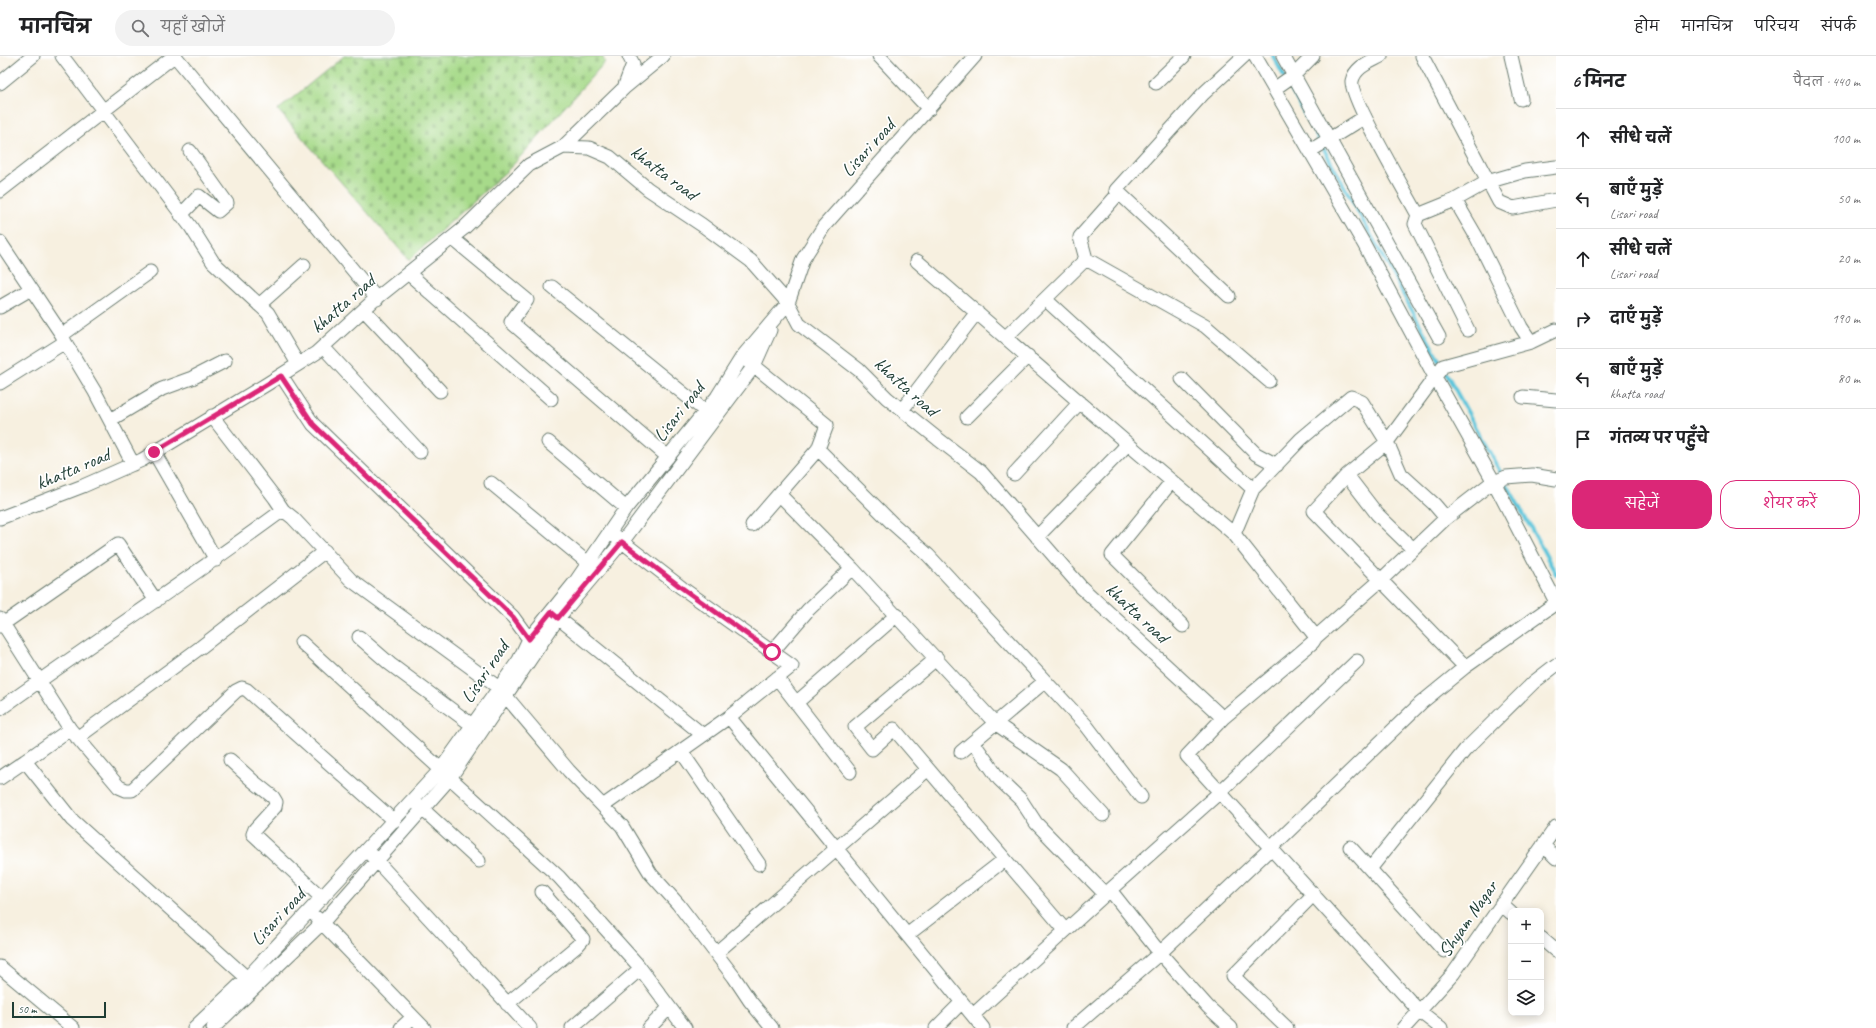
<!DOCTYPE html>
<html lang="hi">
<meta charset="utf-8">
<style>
body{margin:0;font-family:Caveat,"Playpen Sans Deva",sans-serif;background:#f2f2f2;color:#202124}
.controls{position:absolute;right:12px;bottom:12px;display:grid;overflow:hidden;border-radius:8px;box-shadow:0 2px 10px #0003}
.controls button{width:36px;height:36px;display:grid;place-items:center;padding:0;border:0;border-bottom:1px solid #e0e0e0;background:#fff;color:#202124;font:20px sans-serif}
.scale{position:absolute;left:12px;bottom:10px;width:94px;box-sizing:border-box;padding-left:4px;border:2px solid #1f3d34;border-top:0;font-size:11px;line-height:14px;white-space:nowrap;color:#1f3d34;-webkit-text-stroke:3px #fff;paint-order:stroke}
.stop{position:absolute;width:12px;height:12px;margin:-9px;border:3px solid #db2777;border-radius:50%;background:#fff}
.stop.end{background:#db2777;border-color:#fff;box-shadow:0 1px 4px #0008}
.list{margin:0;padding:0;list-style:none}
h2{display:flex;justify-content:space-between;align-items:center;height:52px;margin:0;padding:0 16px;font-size:17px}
h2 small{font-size:13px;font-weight:400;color:#757577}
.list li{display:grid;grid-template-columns:26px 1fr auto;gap:12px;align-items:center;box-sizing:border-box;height:60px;padding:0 16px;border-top:1px solid #e0e0e0}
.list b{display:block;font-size:15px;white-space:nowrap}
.list p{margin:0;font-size:13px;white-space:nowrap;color:#757577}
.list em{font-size:13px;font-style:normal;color:#757577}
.actions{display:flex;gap:8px;padding:12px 16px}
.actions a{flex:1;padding:9px 0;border:1px solid #db2777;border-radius:16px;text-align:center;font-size:14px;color:#db2777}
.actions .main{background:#db2777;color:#fff}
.icon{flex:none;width:22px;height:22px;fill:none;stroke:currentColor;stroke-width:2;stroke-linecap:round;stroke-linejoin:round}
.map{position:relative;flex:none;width:1556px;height:972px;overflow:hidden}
header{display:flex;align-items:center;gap:24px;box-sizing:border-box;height:56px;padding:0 20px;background:#fff;border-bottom:1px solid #e0e0e0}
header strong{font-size:19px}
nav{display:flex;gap:22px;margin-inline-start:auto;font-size:14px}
.search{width:280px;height:36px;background:#f2f2f2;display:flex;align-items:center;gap:10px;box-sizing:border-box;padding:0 14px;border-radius:22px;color:#757577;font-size:15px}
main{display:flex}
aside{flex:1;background:#fff}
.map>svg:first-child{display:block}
.cemetery{fill:url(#cemetery-stones);stroke:#638c5f}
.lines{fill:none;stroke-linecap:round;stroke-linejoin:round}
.stream{stroke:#5fc6db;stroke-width:4}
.minor-casing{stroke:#6b7c70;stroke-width:15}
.minor{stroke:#fff;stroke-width:13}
.route{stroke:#db2777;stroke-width:5}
.labels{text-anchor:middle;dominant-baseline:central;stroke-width:3.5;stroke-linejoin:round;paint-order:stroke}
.street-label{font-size:19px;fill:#1f3d34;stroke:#fff}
</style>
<header>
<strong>मानचित्र</strong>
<div class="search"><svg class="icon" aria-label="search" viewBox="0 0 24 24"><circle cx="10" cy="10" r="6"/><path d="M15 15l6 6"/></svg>यहाँ खोजें</div>
<nav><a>होम</a><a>मानचित्र</a><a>परिचय</a><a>संपर्क</a></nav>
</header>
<main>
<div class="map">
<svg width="1556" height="972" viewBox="0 0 1556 972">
<defs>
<pattern id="cemetery-stones" width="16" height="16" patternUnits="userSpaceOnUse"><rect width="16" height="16" fill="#a7da8a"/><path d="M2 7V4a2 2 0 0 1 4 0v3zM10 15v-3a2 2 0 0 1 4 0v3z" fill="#8fbc78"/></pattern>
</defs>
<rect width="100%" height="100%" fill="#fff"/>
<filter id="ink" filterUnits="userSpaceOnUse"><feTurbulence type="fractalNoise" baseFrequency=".025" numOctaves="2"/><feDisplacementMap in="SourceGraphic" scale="8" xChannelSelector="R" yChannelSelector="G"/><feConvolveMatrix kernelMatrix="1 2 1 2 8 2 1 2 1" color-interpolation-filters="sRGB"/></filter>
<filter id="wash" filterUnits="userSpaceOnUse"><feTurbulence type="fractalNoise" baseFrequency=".012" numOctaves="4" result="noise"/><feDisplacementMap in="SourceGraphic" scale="16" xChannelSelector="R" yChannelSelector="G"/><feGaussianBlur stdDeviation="0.9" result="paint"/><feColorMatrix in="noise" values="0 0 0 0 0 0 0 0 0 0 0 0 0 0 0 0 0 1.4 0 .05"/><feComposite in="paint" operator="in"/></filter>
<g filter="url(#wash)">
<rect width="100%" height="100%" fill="#f7f0e0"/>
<path class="cemetery" d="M344 0H602L605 6 511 111 409 204 278 54Z"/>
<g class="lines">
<path class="stream" d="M1273 0 1556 518"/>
</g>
</g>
<g filter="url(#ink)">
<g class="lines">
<g class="minor-casing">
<path id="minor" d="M62 0 191 171 213 206 268 257 298 308
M175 0 377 243
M879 0 929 53
M1255 0 1364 188 1435 321 1494 426 1556 546
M1283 0 1439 281
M1381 0C1370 6 1355 11 1352 25 1349 40 1408 140 1418 159
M1422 0 1499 146 1513 152 1556 144
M1511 0 1521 43
M0 27 33 0
M1156 27 1184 0
M624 32 633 8 629 0
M1274 33 1294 19 1313 0
M563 91 624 32 663 0
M1310 95 1365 61
M0 135 174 0
M1455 144 1476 180 1521 271 1531 286
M181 159 199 140 218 155 227 147 190 95
M452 182 527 244 511 266 668 401
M0 186 62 279 150 216
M1086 203 1205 270 1269 325
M917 205 1128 388 1037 481
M408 217 551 343
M552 231 705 355
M1229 240 1116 134 1203 38 1244 0
M1045 243 1253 433
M259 249 304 209
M0 251 31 233
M364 254 440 335
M1468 274 1415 168 1418 159 1455 144 1487 126 1525 115 1556 111
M1006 281 1086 203 1080 181 1119 137
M65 286 95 336 133 408
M323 291 420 396
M747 304 827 369 818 393
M281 319 313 368 513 561 529 583
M1182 323 1256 398 1277 409
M0 327 65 286 62 279
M1523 341 1556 344
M902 354 977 256
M212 360 275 442 283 454 293 462 351 524 499 632 569 715 622 770 651 818 678 848 734 921 750 945 772 972
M967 361 1028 300
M110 364 162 333 192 322 225 305
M548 386 626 452
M1128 388 1234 478 1316 581
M154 396 216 504
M1014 418 1080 346
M1347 419 1377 458 1413 493
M1172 425 1112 499 1183 570
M491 427 588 507
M779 438 852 512
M0 462 83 430 142 404 267 328 316 297 372 246 463 173 529 109 563 91 589 92 610 101 648 133 702 169 751 205 788 247 799 268 859 314 887 342 938 383 981 416 1081 531 1223 662
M752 469 818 393 892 467 928 499 1086 669 1141 741
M1234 478 1253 433 1301 383 1351 341 1362 346 1387 386 1401 418 1434 448 1446 462
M616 481 682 532 792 610 729 661 983 972
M552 557 703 679
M0 563 70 673 25 705 72 764 247 922
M0 570 118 488 156 545
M359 581 390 608 472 669
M301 586 559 821 637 908 685 972
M772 596 808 554 852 512 995 667 1061 713 1103 759
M937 602 855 671 872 693 894 673 1065 874
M1465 611 1314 455 1347 419 1387 386 1443 310 1531 286 1556 274
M777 622 850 716
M796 647 897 559
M0 653C93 586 190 523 283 454
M70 673 119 731 126 734H132L236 635 242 632 247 634 394 765
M77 682 201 591 325 495
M973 686 999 723 1021 744 1036 767 1105 838
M681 695 759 808
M961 696 1044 626
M230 704 253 725 273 741 276 746 275 751 255 773 253 778 322 842
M0 722 25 705
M417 748 479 805
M603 750 729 661
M1543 789 1556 802
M1350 791 1444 895
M371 799 530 972
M1370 813 1465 694 1534 626 1556 609
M1110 834 1220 736 1357 605
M1501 848 1511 857
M317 862 424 972
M907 879 1004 804
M1541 882 1556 895
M716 897 928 713
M0 911 73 972
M507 948 577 890 583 883 542 836
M973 959 1110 834 1160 897 1073 972
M194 972 247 922 441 713 519 604 529 583 576 525 626 452 717 341 742 301 788 247 803 203 824 170 975 0
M213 972 322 867 450 722 558 562 622 486 754 310 770 274
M401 972 413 961
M572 972 640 913
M649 972 669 952
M936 972 962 946
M1231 972 1208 951 1160 897 1271 792 1421 647 1465 611 1556 547
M1287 972 1233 920 1314 838
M1404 972 1453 918 1556 771
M1441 972 1419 955 1187 700 1223 662 1313 586 1316 581 1381 524 1446 462 1490 428 1506 421 1532 419 1556 423"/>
</g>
<use href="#minor" class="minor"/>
</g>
</g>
<g class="lines" filter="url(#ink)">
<path class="route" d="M154 396 281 320 313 368 513 561 529 583 551 556 558 562 622 486 682 532 772 596"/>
</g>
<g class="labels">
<g class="street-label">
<text transform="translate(868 92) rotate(-48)">Lisari road</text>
<text transform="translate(664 117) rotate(37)">khatta road</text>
<text transform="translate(343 248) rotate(-41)">khatta road</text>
<text transform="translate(906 331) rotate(42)">khatta road</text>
<text transform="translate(679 356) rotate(-52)">Lisari road</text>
<text transform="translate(73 413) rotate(-23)">khatta road</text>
<text transform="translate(1137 557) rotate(43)">khatta road</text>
<text transform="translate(485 616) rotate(-56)">Lisari road</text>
<text transform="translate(278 861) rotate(-47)">Lisari road</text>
<text transform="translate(1468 863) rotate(-55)">Shyam Nagar</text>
</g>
</g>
</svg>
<div class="controls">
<button>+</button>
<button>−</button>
<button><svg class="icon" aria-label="layers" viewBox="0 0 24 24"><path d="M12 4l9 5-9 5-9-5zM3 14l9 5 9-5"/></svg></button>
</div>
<div class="scale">50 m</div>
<div class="stop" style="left:772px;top:596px"></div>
<div class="stop end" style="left:154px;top:396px"></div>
</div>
<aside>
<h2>6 मिनट<small>पैदल · 440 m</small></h2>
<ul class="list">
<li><svg class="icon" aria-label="ahead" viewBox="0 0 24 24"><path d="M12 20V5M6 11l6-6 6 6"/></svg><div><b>सीधे चलें</b></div><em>100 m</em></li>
<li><svg class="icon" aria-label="left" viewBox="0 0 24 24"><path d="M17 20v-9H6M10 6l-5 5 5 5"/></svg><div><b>बाएँ मुड़ें</b><p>Lisari road</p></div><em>50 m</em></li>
<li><svg class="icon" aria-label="ahead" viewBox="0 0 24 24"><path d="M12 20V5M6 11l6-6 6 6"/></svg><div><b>सीधे चलें</b><p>Lisari road</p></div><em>20 m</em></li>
<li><svg class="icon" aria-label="right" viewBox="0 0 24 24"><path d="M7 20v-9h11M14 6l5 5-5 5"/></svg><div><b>दाएँ मुड़ें</b></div><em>190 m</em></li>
<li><svg class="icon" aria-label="left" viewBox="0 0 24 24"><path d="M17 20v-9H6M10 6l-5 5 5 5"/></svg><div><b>बाएँ मुड़ें</b><p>khatta road</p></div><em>80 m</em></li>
<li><svg class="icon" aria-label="arrive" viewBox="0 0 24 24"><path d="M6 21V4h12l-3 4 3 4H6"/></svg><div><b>गंतव्य पर पहुँचे</b></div></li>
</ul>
<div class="actions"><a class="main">सहेजें</a><a>शेयर करें</a></div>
</aside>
</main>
